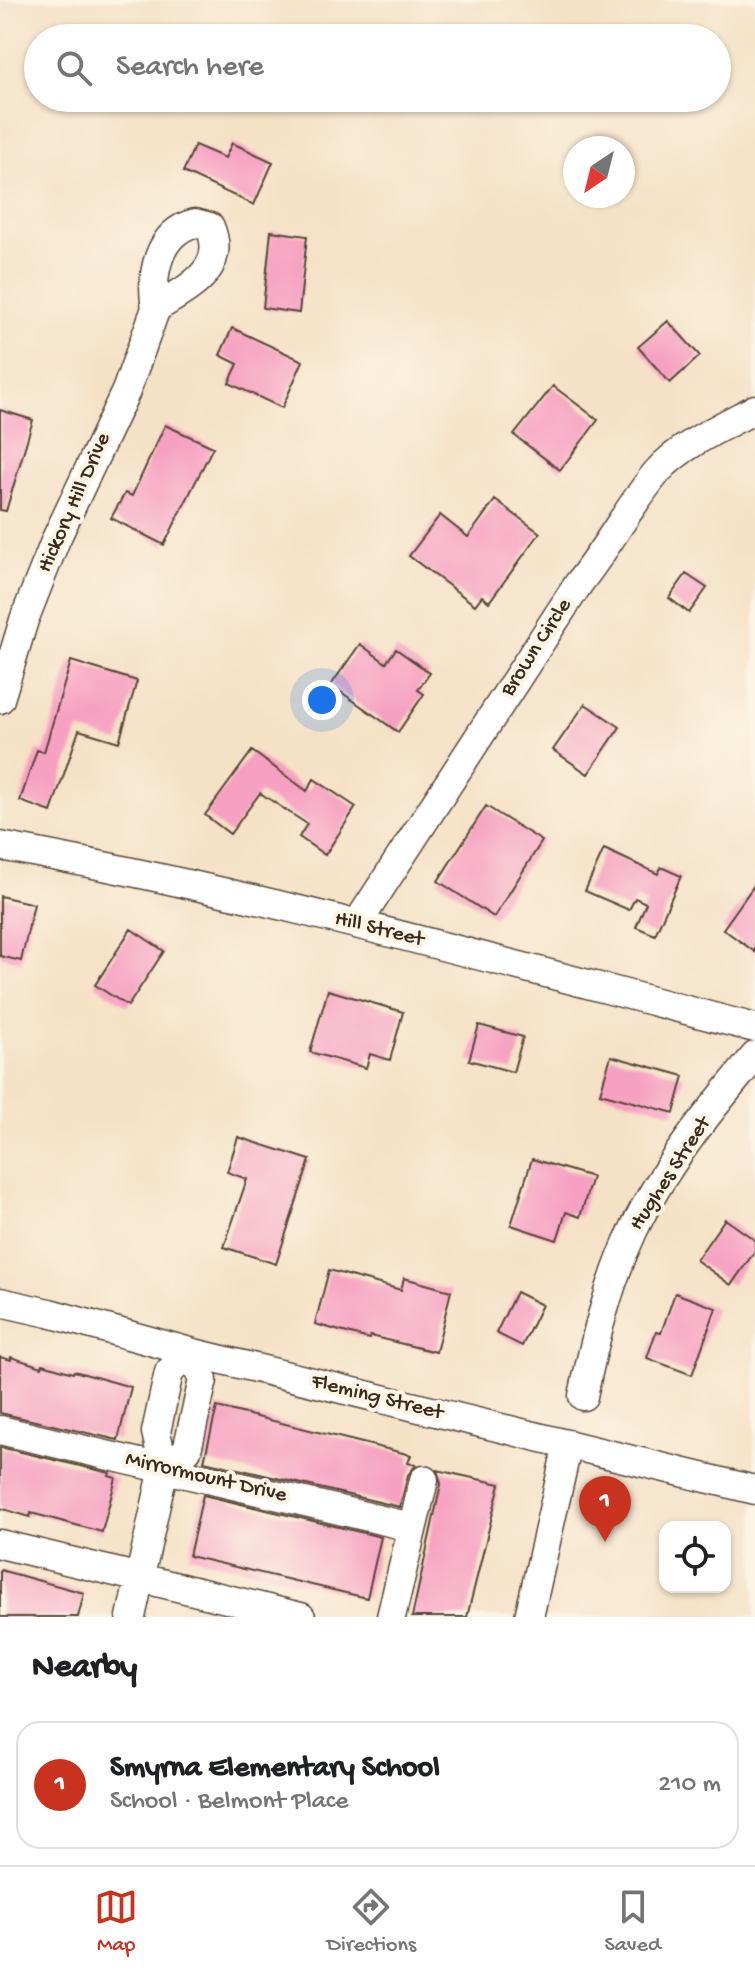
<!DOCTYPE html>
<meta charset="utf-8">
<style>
body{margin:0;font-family:"Gochi Hand",sans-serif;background:#f2f2f2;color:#202124}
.controls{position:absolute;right:24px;bottom:24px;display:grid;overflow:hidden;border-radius:16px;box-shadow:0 2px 6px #0004}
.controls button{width:72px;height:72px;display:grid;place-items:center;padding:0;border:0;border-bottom:2px solid #e0e0e0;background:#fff;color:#202124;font:40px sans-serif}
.compass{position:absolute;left:563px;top:136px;width:72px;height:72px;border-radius:50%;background:#fff;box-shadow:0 2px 6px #0004;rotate:215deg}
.you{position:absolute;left:322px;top:700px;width:28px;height:28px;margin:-20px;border:6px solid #fff;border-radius:50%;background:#1a73e8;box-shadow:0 0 0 12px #1a73e833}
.badge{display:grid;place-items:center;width:52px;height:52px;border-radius:50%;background:#c8321e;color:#fff;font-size:26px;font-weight:700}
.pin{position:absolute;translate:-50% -66px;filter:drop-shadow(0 2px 4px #0008)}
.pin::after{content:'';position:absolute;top:42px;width:28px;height:24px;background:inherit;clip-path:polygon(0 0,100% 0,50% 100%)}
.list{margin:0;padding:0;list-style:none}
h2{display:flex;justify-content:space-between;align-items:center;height:104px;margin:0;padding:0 32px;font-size:34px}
h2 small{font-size:26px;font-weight:400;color:#757577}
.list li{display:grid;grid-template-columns:52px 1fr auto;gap:24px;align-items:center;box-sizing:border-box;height:128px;margin:0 16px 16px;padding:0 16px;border:2px solid #e0e0e0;border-radius:24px}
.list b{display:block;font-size:30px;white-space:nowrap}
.list p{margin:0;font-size:26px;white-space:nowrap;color:#757577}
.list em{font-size:26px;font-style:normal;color:#757577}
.icon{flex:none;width:44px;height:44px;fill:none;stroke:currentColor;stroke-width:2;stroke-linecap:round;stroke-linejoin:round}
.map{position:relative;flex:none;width:755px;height:1617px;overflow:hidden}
.search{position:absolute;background:#fff;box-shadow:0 2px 6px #0004;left:24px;right:24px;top:24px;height:88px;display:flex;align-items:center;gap:20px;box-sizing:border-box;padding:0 28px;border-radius:44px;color:#757577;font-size:30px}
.sheet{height:248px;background:#fff}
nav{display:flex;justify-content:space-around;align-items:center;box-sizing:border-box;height:112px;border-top:2px solid #e0e0e0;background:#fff;font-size:22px;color:#757577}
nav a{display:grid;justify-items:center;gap:4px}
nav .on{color:#c8321e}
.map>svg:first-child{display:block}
.building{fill:#f6a1c1}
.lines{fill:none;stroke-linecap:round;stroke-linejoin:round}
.minor-casing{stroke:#574537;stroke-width:31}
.minor{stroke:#fff;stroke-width:28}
.labels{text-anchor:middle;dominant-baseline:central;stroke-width:8;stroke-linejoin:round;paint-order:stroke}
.street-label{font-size:22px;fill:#3b2a1e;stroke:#fcf5e5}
</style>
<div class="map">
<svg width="755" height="1617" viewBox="0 0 755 1617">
<rect width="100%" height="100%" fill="#fcf5e5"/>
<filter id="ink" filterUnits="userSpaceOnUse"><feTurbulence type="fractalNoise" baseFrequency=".0125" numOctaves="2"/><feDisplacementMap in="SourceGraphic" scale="16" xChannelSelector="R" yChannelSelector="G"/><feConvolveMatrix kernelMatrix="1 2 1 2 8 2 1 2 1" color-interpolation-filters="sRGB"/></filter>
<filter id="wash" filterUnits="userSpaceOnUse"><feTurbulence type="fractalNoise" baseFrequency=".006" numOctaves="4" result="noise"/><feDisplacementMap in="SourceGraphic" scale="32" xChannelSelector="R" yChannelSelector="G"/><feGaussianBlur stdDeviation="1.8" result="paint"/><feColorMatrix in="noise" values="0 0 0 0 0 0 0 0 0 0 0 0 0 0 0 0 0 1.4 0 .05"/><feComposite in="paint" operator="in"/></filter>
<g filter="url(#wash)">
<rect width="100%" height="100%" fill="#f5e1c6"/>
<g id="blocks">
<path class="building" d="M232 143 273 162 254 205 183 172 195 145 225 158Z
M271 231 307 236 299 313 263 308Z
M668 321 700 356 670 383 638 347Z
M232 328 303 361 282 408 229 383 238 364 220 355Z
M553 386 598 420 560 470 514 435Z
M0 410 33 420 6 511 0 510Z
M165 425 213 447 164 545 111 518 125 493 132 496Z
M495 500 540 533 489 602 482 596 475 605 409 556 440 515 468 537Z
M686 574 707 588 689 613 669 598Z
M360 644 386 663 396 649 430 673 418 690 424 694 398 732 331 685Z
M71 661 137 681 119 742 79 730 51 812 20 801 37 750 44 752Z
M585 704 620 727 588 774 553 750Z
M252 751 307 791 314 779 356 807 325 855 299 837 307 824 260 793 230 834 205 815Z
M486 806 542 841 494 917 438 881Z
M604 849 658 874 661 867 681 876 655 935 636 927 646 903 635 898 629 910 585 891Z
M755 884V952L723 929Z
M0 896 34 904 21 961 0 956Z
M131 929 164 951 128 1006 95 985Z
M328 990 403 1012 390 1060 370 1054 366 1068 310 1052Z
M479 1025 523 1037 513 1072 469 1060Z
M611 1056 684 1076 674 1113 600 1093Z
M238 1137 310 1160 276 1264 224 1247 247 1179 227 1172Z
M532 1159 592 1177 580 1217 566 1212 557 1240 511 1225Z
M725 1219 755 1240V1251L731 1285 696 1260Z
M329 1270 401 1290 404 1278 451 1291 436 1352 370 1336 369 1339 315 1324Z
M516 1292 542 1305 522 1346 496 1333Z
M675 1293 716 1308 692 1375 647 1358 656 1332 661 1333Z
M0 1357 11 1360V1357L42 1367 43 1364 73 1373 74 1371 131 1387 118 1440 0 1413Z
M217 1407 411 1455 408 1463 416 1465 408 1475 400 1507 204 1461Z
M0 1447 110 1473 109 1476 116 1478 102 1532 31 1513 30 1517 0 1508Z
M437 1470 500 1484 467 1617H412L441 1484Z
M203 1495 381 1537 367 1598 189 1556Z
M0 1570 84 1593 78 1617H0Z"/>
</g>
</g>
<g filter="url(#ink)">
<use href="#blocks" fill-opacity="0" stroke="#574537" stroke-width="2"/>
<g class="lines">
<g class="minor-casing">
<path id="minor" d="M195 223 210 227C228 270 188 288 156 308 150 275 158 232 195 223Z
M0 699 24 620 56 539 126 391 156 308
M0 846C255 892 505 963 755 1028
M357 924 579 583C607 548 629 506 657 472 679 446 725 425 755 409
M0 1302 49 1313 190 1352 755 1490
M583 1396C595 1339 608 1284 633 1231 663 1167 710 1110 755 1056
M0 1430 411 1527
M0 1544 301 1617
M131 1617 164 1468 156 1432 169 1372 190 1352 203 1380 187 1450 164 1468
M391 1617 424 1480
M529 1617 568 1444"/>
</g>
<use href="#minor" class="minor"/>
</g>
</g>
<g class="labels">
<g class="street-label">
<text transform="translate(75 503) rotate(-66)">Hickory Hill Drive</text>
<text transform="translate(537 648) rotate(-57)">Brown Circle</text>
<text transform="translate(379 930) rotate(14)">Hill Street</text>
<text transform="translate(671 1174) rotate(-57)">Hughes Street</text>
<text transform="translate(377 1398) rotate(14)">Fleming Street</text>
<text transform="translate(206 1478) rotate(13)">Mirrormount Drive</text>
</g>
</g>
</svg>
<div class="controls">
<button><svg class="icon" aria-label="locate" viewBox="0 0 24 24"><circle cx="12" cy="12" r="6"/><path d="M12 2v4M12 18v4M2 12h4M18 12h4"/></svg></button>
</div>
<svg class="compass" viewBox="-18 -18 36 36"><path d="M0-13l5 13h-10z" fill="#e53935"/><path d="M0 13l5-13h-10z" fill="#757577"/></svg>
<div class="you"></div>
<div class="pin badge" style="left:605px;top:1542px">1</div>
<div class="search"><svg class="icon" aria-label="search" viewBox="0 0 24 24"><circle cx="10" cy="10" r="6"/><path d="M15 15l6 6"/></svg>Search here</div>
</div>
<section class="sheet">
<h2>Nearby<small></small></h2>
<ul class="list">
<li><span class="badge">1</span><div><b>Smyrna Elementary School</b><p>School · Belmont Place</p></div><em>210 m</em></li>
</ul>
</section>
<nav>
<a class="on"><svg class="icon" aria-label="map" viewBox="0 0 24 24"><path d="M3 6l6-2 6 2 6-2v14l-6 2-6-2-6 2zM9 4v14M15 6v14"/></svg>Map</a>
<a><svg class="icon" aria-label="directions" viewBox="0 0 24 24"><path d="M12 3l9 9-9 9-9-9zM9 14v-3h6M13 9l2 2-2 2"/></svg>Directions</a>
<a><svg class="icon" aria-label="saved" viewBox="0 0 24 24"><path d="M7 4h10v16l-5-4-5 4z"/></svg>Saved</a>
</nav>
